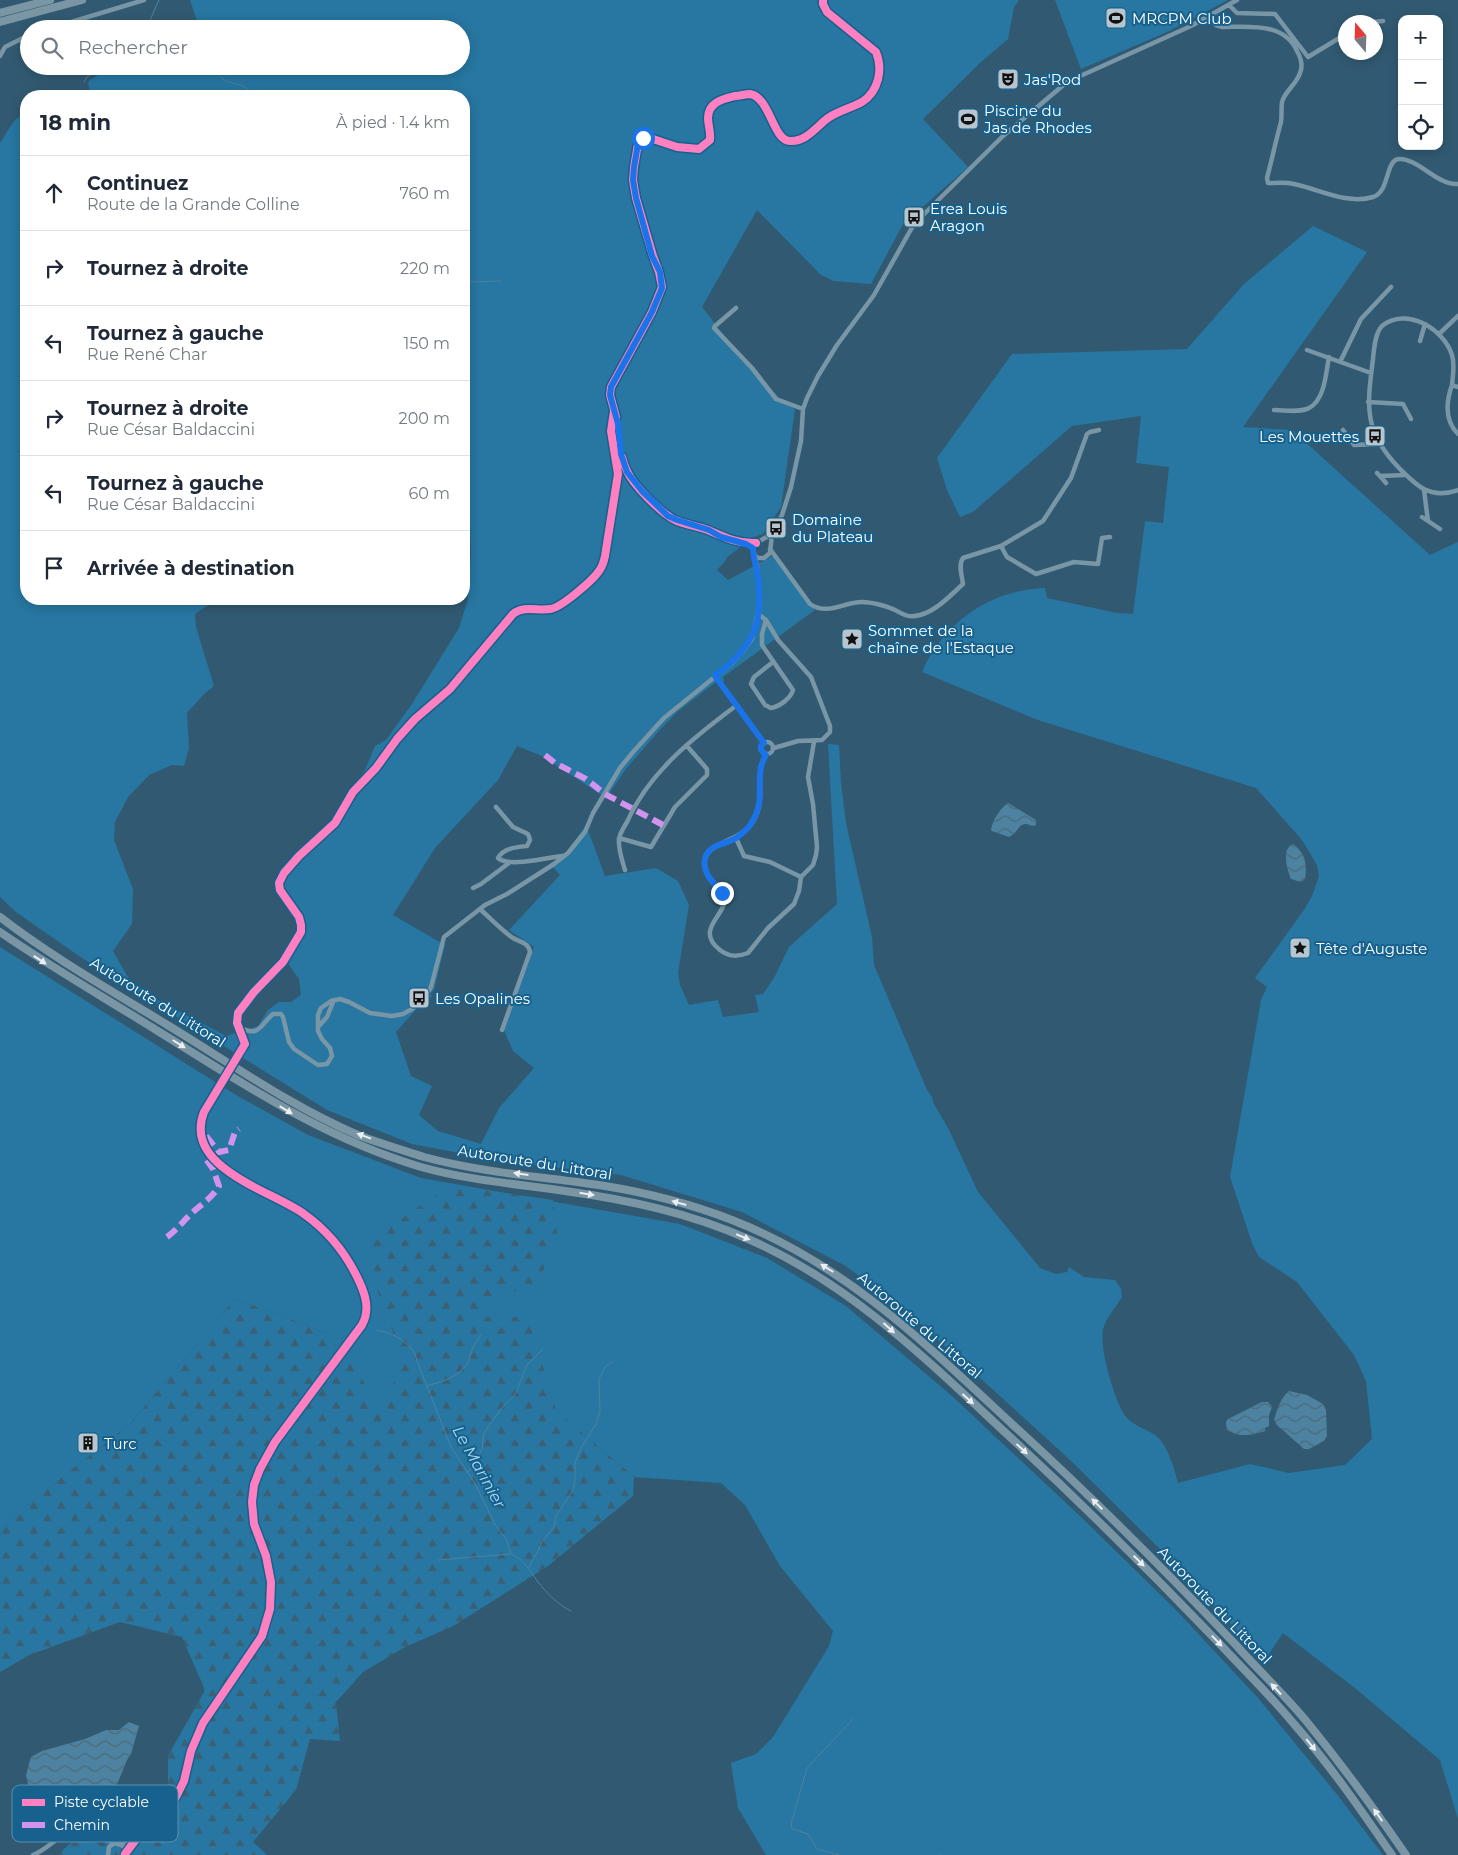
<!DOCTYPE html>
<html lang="fr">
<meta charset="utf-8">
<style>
body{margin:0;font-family:Montserrat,sans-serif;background:#f6f6f7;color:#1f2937}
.controls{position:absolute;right:15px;top:15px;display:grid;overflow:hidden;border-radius:10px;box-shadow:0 2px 12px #0003}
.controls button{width:45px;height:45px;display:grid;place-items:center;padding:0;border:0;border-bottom:1px solid #e0e1e3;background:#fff;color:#1f2937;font:25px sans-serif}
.compass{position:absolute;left:1338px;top:15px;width:45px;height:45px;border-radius:50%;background:#fff;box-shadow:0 2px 12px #0003;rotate:341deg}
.stop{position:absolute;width:15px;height:15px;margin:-11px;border:4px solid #1a73e8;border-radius:50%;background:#fff}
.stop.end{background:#1a73e8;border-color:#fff;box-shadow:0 1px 5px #0008}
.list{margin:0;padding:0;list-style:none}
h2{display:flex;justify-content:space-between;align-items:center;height:65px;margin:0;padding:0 20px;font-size:21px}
h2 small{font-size:16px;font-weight:400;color:#747a83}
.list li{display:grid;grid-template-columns:32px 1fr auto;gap:15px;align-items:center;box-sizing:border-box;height:75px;padding:0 20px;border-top:1px solid #e0e1e3}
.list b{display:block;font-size:19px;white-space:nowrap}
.list p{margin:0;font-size:16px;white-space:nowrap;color:#747a83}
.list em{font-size:16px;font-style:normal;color:#747a83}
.icon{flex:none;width:28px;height:28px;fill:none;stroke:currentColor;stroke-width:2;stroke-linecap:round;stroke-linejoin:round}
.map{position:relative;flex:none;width:1458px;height:1855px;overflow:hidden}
.search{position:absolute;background:#fff;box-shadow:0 2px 12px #0003;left:20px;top:20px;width:450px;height:55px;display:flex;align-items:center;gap:12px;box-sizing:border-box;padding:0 18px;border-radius:28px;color:#747a83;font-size:19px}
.panel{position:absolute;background:#fff;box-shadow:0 2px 12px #0003;left:20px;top:90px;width:450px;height:515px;border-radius:20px}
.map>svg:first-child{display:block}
.grass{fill:#2777a2}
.forest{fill:url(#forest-firs)}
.water{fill:url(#water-waves)}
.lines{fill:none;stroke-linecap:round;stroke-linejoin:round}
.stream{stroke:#4d82a0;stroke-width:1}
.street{stroke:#7896a6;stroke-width:4.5}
.highway{stroke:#7a96a5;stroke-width:8}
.street-bridge{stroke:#7896a6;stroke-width:4.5}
.quiet{stroke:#d193ec;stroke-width:6;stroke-dasharray:12 6;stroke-linecap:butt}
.cycleway-casing{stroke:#16618d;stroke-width:11}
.cycleway{stroke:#ff80c0;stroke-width:8}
.oneway{fill:#ebeff2}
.route{stroke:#1a73e8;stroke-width:6}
.labels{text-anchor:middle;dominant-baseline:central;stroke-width:4;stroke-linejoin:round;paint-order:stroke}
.poi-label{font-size:15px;fill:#fff;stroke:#16618d;text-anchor:start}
.street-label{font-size:15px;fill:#fff;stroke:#16618d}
.water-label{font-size:16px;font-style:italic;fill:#acddf7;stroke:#16618d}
.key{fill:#16618d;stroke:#5c90af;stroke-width:1}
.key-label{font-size:14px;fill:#fff}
</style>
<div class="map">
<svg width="1458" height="1855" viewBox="0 0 1458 1855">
<defs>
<pattern id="forest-firs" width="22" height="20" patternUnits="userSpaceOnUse" patternTransform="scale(1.25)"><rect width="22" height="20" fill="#2777a2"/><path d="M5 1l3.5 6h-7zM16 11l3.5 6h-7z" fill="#3b5f73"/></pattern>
<pattern id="water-waves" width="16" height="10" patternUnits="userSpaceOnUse" patternTransform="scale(1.25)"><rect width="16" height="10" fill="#4d82a0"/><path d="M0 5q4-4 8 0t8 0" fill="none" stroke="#4d6a7a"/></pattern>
</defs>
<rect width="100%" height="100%" fill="#315a72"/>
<path class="grass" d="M190 0H1019L1014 7 1008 39 981 62 923 119 968 167 903 224 871 284 834 281 821 275 757 210 702 307 731 344 782 401 795 409 781 507 763 534 752 538 726 558 727 559 717 570 728 580 774 555 815 610 723 677 724 681 720 684 716 682 677 712 657 733 626 769 606 798 542 756 517 746 498 780 435 848 393 915 445 945 434 990 430 994 432 996 422 1007 420 1005 396 1032 411 1076 432 1086 419 1115 438 1131 481 1144 499 1108 534 1068 513 1051 504 1030 511 1008 534 947 509 930 560 875 550 864 566 853 586 825 605 876 656 868 678 881 689 905 678 973 680 985 689 1005 718 1000 723 1017 759 1012 755 995 763 994 774 978 789 947 837 904 828 744 839 745 841 783 846 823 872 937 874 965 927 1090 932 1097 933 1102 949 1130 978 1192 1040 1268 1056 1274 1067 1272 1069 1267 1084 1277 1115 1280 1121 1289 1122 1297C1116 1307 1105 1319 1103 1330 1099 1348 1115 1403 1126 1417 1134 1426 1146 1429 1155 1435 1168 1445 1174 1468 1178 1483L1250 1464 1289 1473 1345 1465 1372 1439 1366 1381 1354 1355 1297 1282 1259 1257 1252 1243 1230 1177 1261 1000 1267 987 1255 978 1304 910 1312 896 1319 876 1317 865 1302 840 1256 788 1038 720 922 672C944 622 990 590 1045 588L1047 598 1117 613 1133 614 1145 521 1163 523 1169 467 1136 463 1141 416 1072 426 973 512 960 517 947 490 937 458 1012 354 1187 349 1244 284 1313 226 1367 252 1243 427 1292 430 1430 555 1458 542V1819L1440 1760 1355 1688 1283 1633 1265 1660 1158 1547 1068 1458 902 1307 844 1265 742 1212 621 1175 507 1162 412 1144 327 1110 82 958 16 912 0 897V143L14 121 26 111V599H215L214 601 195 614 196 627 214 686 204 694 187 713 189 748 184 766 172 765 149 775 128 797 115 822 114 840 133 889 132 924 113 951 129 979 150 996 226 1036 258 1026 268 1010 279 1002H291L301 995 299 979 283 956 298 932 295 919 283 903 284 882 290 872 291 858 329 825 365 770 375 746 386 740 412 704 459 628 468 599 471 552 470 523 464 502V96H84L90 93 88 82 110 66H461V29H200Z
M1055 0H1228L1167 32 1081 69Z
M0 947 236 1095 308 1135 421 1178 680 1224 767 1258 846 1306 952 1396 1081 1517 1177 1611 1258 1698 1339 1797 1383 1855H766L738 1808 731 1763 756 1754 773 1737 829 1646 833 1631 780 1566 745 1505 721 1483 634 1477 556 1411 527 1317 381 1406 327 1333 235 1299 130 1424 11 1518 0 1535Z"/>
<path class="forest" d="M450 1185 553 1200 558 1243 535 1286 496 1296 473 1316 528 1317 556 1411 634 1477 633 1496 548 1566 453 1626 405 1647 363 1672 336 1702 340 1741 310 1739 296 1790 253 1842 267 1855H59C73 1837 81 1837 102 1845L138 1818 168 1788V1756L204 1692V1688L182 1637 120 1622 29 1655 0 1672V1535L11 1518 130 1424 235 1299 327 1333 381 1405 399 1373 393 1332 381 1305 367 1239 407 1215Z"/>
<path class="water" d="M1008 803 1036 820V825L1032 826C1018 819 1020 832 1009 837L992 831 991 830C992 821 1001 807 1008 803Z
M1293 844C1306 854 1307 864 1305 879L1301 882 1291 879C1287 869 1281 849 1293 844Z
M1289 1391 1307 1395 1323 1404 1326 1410 1327 1436 1324 1441 1309 1449H1304L1277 1425 1274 1420C1277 1410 1281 1397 1289 1391Z
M1262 1402H1268L1272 1407 1269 1415V1426L1265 1428V1431C1254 1435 1238 1438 1227 1430L1226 1422 1228 1419Z
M129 1722 139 1726 131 1754 127 1760 116 1787 113 1793 103 1802 97 1797 87 1794C83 1797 78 1801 74 1803 58 1810 42 1793 29 1788L26 1775 31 1757 42 1751 85 1739 106 1730H119Z"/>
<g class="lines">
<path class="stream" d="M146 29 159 0
M211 66C215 71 221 78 226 81 238 86 246 83 253 96
M84 82 87 77 100 66
M464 280 468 282 501 281
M377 1330C393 1333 414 1343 417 1361L451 1447 474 1482 495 1524 507 1541 511 1554C524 1559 530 1571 538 1582 547 1593 558 1605 571 1611
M427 1386 446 1380 459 1373 468 1363 473 1347 481 1335
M468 1472 476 1461 482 1449 484 1433 500 1410 516 1393 527 1365 543 1349
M438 1560 510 1554
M529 1567 539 1549 541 1543 554 1527 556 1516 573 1490 575 1481V1463L580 1450 596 1424 600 1411 599 1379 605 1367 612 1362
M839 1855 817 1849 808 1834 792 1829 791 1824 807 1768 853 1719
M939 1855H940"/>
<path class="street" d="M1229 5 1237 13 1275 14 1308 57 1346 34
M1208 17 1216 25 1222 27C1249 27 1284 22 1297 51 1301 58 1303 66 1300 73 1296 85 1285 91 1282 102 1281 109 1282 115 1281 122 1276 140 1272 159 1267 178L1268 183C1276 183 1286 182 1294 184 1319 189 1347 205 1373 197 1390 192 1385 160 1399 159 1418 158 1438 186 1458 184
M1374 22 1383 21
M48 29 144 0
M0 56 5 47 29 35
M736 308 715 326 714 328 752 368 776 399 803 409
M1439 334 1458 316
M1420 341 1425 324
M1307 350 1371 373
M1340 362 1361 319 1391 287
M1452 385C1446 402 1444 420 1458 434
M1458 387 1452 385C1453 375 1455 365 1452 355 1444 329 1406 306 1382 326 1375 333 1374 349 1373 359 1367 406 1363 431 1399 468 1417 486 1430 500 1458 490
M1368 402 1403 404 1411 419
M1274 410C1284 410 1300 413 1309 408 1325 400 1326 372 1329 357
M1343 430 1354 445 1379 444
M1377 473 1380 476 1405 475
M1380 476 1386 483
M1424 490 1428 521
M1422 517 1440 529
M756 543H746L732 540 698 526 677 521 668 515 642 491 627 472 621 454 618 424 610 395 613 382C625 360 664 304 661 280 660 271 655 263 652 255 649 245 648 235 645 225 637 197 631 185 636 155 638 146 638 140 647 137 668 140 693 162 710 140 711 132 707 124 708 116 710 97 736 95 752 94L757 98 771 116 782 139C802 150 817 124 832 116 841 110 851 108 860 103 878 92 883 70 876 52L827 12 823 4V0
M1001 546 1007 557 1036 574 1074 562 1098 564 1102 538 1110 537
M770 549 810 604C828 616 843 602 862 602 871 602 887 606 895 610 904 615 909 618 920 615 936 611 951 595 963 584 962 576 958 565 963 558L1001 546 1043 521 1071 478 1087 434 1090 432 1099 430
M754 555 758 558H764L770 553 772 534 782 515 791 487 801 441 803 409 807 398 818 376 837 345 874 295 914 224 1003 136 1067 82 1191 26 1237 0
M758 614 766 620 778 640 811 677 830 726V732L822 740 798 741 774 748
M766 620 762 634V645L793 690C791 698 779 707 771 708L765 705 751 684 754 677 773 662
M715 676 764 743
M761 748a6 6 0 1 1 12 0a6 6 0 1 1-12 0Z
M766 755C752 777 770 802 749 827 737 841 708 843 705 860 701 878 722 884 724 900 726 915 694 930 720 950 729 957 737 957 748 953L768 928 794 904 799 891 801 877 813 865 816 855 817 847 813 804 808 777 814 742
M496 807 513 827 528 834 530 840 527 846C517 847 503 848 498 858 509 868 547 857 563 856
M619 838 651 847 675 807 707 775V769L687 746
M736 838 744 856 770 862 801 877
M625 870C622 860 618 849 619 839 620 833 624 827 627 822 649 772 694 737 737 705
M473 888 481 884 509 863
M480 909C490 918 501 930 513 938 520 942 529 943 530 952L502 1030
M239 1027C260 1038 259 1026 273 1014H281L283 1017 289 1042 294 1049 318 1065 327 1064 332 1056 330 1048 322 1039 318 1031V1015L321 1008 331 1001 340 999 349 1002 370 1013 392 1016 403 1014 412 1009 423 1000 431 987 444 937 485 905 507 894 554 864 568 853 585 832 593 813 620 768 633 752 664 718 732 663 743 651 752 639 760 602 757 566 753 548 756 543 772 534
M318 1027 327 1017 334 1000
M243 1048 245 1041 237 1023 238 1013 254 992 283 962 301 932V925L299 917 280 890 279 883 284 873 299 856 335 823 353 792 376 768 397 739 415 719 450 689 513 614C524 605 537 611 550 609 561 608 593 580 599 571 603 566 604 561 605 556L618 474 611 431 614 412
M119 1843 136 1838
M125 1854 137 1838 167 1809 176 1797 184 1781 191 1751 203 1723 262 1636 270 1609 271 1582 266 1556 254 1524 252 1502 254 1485 260 1469 275 1442 362 1325C371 1309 365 1293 358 1278 345 1252 327 1230 304 1214 274 1193 189 1169 202 1119 205 1109 211 1100 217 1092
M33 1855C43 1851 50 1844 59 1838 78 1825 96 1834 114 1843
M108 1855 109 1847 115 1843 124 1846 125 1854"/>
<path class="highway" d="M0 13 50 0
M0 22 82 0
M0 917C53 958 112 991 169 1026 230 1063 292 1107 358 1135 379 1143 402 1150 424 1157 483 1173 545 1177 605 1186 648 1193 691 1204 732 1220 845 1264 925 1343 1012 1424 1090 1495 1164 1569 1236 1645 1259 1671 1285 1695 1307 1722 1342 1765 1375 1810 1406 1855
M0 932C52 968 107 999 161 1033 247 1086 323 1138 421 1167 467 1180 517 1184 565 1191 629 1200 690 1213 748 1239 850 1283 928 1361 1009 1436 1080 1502 1150 1571 1218 1642 1243 1669 1270 1695 1294 1724 1330 1765 1361 1810 1392 1855"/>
<path class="street-bridge" d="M217 1092 243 1048"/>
<path class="quiet" d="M545 755 555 763 586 779 605 794 663 825
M206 1136 219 1152 229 1150 235 1132 239 1129
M167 1237C177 1230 184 1220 193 1212 203 1203 212 1198 219 1186L213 1169 206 1159"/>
<g class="cycleway-casing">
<path id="cycleway" d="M616 417 610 395 611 387 652 312 662 287 659 272 653 256 636 198 633 180 634 167 638 144 643 138 647 137 677 147 699 149 710 140C711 132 708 125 708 118 708 102 723 99 735 96 740 96 745 94 750 94 770 97 773 141 790 141 806 142 816 127 828 118 838 111 851 108 862 102 879 91 883 69 876 52L827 12 823 4V0
M622 457C623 461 625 467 627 471 633 485 661 513 675 520 686 525 698 526 708 530 724 537 738 544 756 543
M125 1854 137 1838 167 1809 176 1797 184 1781 191 1751 203 1723 262 1636 270 1609 271 1582 266 1556 254 1524 252 1502 254 1485 260 1469 275 1442 362 1325C370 1310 366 1296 359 1281 347 1255 328 1231 304 1214 273 1191 182 1168 204 1112L245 1044 237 1023 238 1013 254 992 283 962 301 932V925L299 917 280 890 279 883 284 873 299 856 335 823 353 792 376 768 397 739 415 719 450 689 513 614C524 605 537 611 550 609 561 608 593 580 599 571 603 566 604 561 605 556L618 474 611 431 614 411"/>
</g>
<use href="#cycleway" class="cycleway"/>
</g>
<defs><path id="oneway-solid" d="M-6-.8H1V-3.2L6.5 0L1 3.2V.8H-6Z" transform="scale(1.25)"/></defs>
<g class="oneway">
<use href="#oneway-solid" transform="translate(40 960) rotate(33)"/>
<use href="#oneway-solid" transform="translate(179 1044) rotate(32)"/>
<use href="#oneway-solid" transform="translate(286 1110) rotate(31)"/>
<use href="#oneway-solid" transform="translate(364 1136) rotate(-160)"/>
<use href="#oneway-solid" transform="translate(521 1174) rotate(-172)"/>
<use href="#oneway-solid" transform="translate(587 1194) rotate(9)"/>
<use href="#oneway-solid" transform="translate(679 1203) rotate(-164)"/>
<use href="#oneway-solid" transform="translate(743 1237) rotate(22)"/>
<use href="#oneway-solid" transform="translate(827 1268) rotate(-148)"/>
<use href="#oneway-solid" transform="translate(889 1328) rotate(42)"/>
<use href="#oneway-solid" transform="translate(968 1399) rotate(42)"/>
<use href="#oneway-solid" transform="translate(1022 1449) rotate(43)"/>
<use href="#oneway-solid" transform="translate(1097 1504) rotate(-135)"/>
<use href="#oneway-solid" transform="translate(1139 1561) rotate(45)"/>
<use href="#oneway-solid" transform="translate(1217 1641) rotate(46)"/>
<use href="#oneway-solid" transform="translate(1276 1689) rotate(-133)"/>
<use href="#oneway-solid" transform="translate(1311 1745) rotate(51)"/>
<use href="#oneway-solid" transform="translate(1378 1815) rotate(-125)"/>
</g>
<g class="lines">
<path class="route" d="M643 138 638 144 634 167 633 180 636 198 652 256 660 272 662 288 652 312 611 387 610 395 618 424 621 454 627 472 642 491 668 516 677 520 709 530 721 537 746 544 753 548C753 557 757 568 758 578 764 625 752 648 715 676L764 743 761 746V750L766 755C752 777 769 799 750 825 747 830 740 835 736 838 725 845 708 844 705 859 702 874 714 883 722 893"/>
</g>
<defs>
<g id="stadium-square" transform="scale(1.125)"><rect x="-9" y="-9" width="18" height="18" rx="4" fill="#b7c5ce" stroke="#16618d"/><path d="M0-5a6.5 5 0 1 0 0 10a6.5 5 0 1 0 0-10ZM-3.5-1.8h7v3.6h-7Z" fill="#111"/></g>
<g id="theatre-square" transform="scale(1.125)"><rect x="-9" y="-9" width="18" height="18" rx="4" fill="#b7c5ce" stroke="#16618d"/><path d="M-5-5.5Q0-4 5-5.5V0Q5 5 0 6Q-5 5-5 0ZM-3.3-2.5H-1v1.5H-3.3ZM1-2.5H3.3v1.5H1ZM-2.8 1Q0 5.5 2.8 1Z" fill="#111"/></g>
<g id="bus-square" transform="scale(1.125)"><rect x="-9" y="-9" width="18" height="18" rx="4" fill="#b7c5ce" stroke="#16618d"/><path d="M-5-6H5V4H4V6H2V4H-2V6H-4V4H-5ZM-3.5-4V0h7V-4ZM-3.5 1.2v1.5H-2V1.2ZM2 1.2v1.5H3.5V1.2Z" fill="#111"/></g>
<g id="sight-square" transform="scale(1.125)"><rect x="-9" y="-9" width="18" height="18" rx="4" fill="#b7c5ce" stroke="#16618d"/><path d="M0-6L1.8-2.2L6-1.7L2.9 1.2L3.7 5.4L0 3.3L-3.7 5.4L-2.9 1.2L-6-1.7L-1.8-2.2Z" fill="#111"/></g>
<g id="building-square" transform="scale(1.125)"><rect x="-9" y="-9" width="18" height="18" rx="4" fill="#b7c5ce" stroke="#16618d"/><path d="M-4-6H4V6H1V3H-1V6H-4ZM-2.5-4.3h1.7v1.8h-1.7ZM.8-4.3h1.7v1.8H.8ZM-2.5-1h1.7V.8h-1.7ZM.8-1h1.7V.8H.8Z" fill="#111"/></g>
</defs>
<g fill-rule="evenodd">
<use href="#stadium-square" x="1116" y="18"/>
<use href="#theatre-square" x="1008" y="79"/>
<use href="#stadium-square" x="968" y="119"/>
<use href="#bus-square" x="914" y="217"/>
<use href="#bus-square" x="1375" y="436"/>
<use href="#bus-square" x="776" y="528"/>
<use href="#sight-square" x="852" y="639"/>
<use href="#sight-square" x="1300" y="948"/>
<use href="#bus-square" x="419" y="998"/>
<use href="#building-square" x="88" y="1443"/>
</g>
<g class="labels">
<g class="poi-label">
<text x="1132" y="18">MRCPM Club</text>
<text x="1024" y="79">Jas'Rod</text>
<text x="984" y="110">Piscine du<tspan x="984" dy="17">Jas de Rhodes</tspan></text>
<text x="930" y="208">Erea Louis<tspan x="930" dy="17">Aragon</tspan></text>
<text x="1359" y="436" text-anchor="end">Les Mouettes</text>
<text x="792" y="519">Domaine<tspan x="792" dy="17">du Plateau</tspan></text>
<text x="868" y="630">Sommet de la<tspan x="868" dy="17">chaîne de l'Estaque</tspan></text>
<text x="1316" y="948">Tête d'Auguste</text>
<text x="435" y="998">Les Opalines</text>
<text x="104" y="1443">Turc</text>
</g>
<g class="street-label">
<text transform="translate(158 1002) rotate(32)">Autoroute du Littoral</text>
<text transform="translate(535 1162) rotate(9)">Autoroute du Littoral</text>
<text transform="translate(920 1325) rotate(40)">Autoroute du Littoral</text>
<text transform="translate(1215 1605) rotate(46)">Autoroute du Littoral</text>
</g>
<g class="water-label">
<text transform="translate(479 1467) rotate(61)">Le Marinier</text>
</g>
</g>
<rect x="12" y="1785" width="166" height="57" rx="8" class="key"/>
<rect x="22" y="1799" width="23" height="7" fill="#ff80c0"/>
<rect x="22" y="1822" width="23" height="6" fill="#d193ec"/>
<g class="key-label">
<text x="54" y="1807">Piste cyclable</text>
<text x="54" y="1830">Chemin</text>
</g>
</svg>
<div class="controls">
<button>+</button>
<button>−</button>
<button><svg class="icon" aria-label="locate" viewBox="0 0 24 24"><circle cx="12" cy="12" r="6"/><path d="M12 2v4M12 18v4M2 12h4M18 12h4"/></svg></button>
</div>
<svg class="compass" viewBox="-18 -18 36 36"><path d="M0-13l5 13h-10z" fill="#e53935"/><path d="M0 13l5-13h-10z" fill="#747a83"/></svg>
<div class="stop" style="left:643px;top:138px"></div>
<div class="stop end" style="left:722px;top:893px"></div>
<div class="search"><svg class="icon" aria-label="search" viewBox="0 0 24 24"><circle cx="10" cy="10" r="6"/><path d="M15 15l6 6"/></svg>Rechercher</div>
<section class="panel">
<h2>18 min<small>À pied · 1.4 km</small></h2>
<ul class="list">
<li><svg class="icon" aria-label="ahead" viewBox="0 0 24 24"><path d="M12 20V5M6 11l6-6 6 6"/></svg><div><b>Continuez</b><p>Route de la Grande Colline</p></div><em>760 m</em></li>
<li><svg class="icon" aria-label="right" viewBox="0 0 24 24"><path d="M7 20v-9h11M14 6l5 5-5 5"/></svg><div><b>Tournez à droite</b></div><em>220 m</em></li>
<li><svg class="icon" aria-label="left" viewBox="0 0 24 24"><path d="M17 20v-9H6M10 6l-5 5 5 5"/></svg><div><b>Tournez à gauche</b><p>Rue René Char</p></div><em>150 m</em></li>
<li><svg class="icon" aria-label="right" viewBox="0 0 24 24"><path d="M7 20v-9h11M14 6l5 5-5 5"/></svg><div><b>Tournez à droite</b><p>Rue César Baldaccini</p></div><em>200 m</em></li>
<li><svg class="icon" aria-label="left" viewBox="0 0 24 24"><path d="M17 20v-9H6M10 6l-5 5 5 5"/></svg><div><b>Tournez à gauche</b><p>Rue César Baldaccini</p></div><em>60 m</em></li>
<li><svg class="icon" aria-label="arrive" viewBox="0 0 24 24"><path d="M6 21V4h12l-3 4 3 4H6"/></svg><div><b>Arrivée à destination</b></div></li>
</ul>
</section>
</div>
